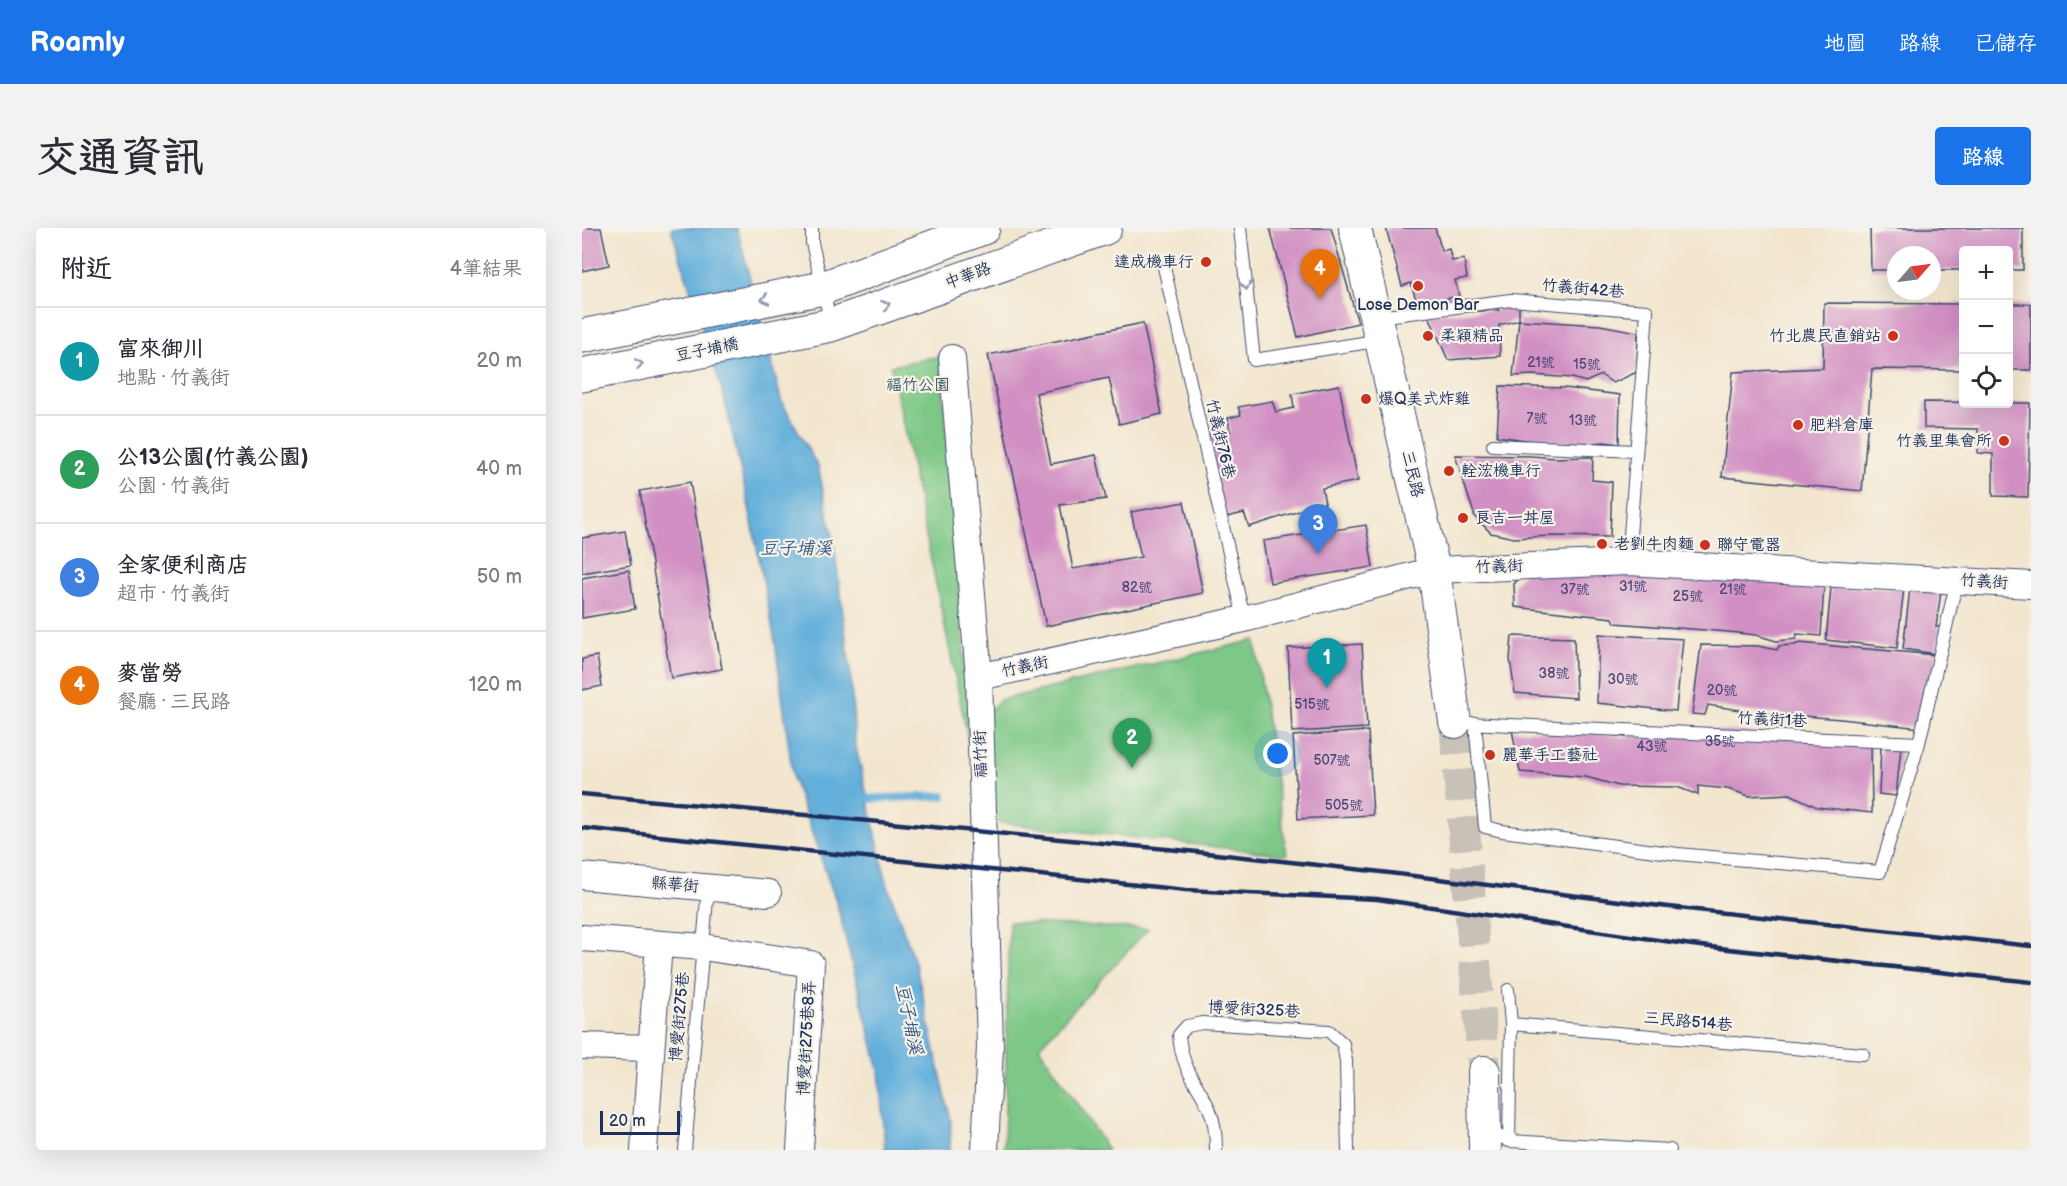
<!DOCTYPE html>
<html lang="zh-TW">
<meta charset="utf-8">
<style>
body{margin:0;font-family:"Balsamiq Sans","LXGW WenKai TC",sans-serif;background:#f2f2f3;color:#2b2b33}
.controls{position:absolute;right:18px;top:18px;display:grid;overflow:hidden;border-radius:6px;box-shadow:0 6px 24px #0002}
.controls button{width:54px;height:54px;display:grid;place-items:center;padding:0;border:0;border-bottom:2px solid #e1e1e2;background:#fff;color:#2b2b33;font:30px sans-serif}
.compass{position:absolute;left:1305px;top:18px;width:54px;height:54px;border-radius:50%;background:#fff;box-shadow:0 6px 24px #0002;rotate:62deg}
.scale{position:absolute;left:18px;bottom:15px;width:80px;box-sizing:border-box;padding-left:6px;border:3px solid #1b2f5e;border-top:0;font-size:16px;line-height:21px;white-space:nowrap;color:#1b2f5e;-webkit-text-stroke:4px #f7f3e8;paint-order:stroke}
.you{position:absolute;left:696px;top:526px;width:21px;height:21px;margin:-15px;border:4px solid #fff;border-radius:50%;background:#1a73e8;box-shadow:0 0 0 9px #1a73e833}
.badge{display:grid;place-items:center;width:39px;height:39px;border-radius:50%;background:#1a73e8;color:#fff;font-size:20px;font-weight:700}
.pin{position:absolute;translate:-50% -50px;filter:drop-shadow(0 2px 3px #0008)}
.pin::after{content:'';position:absolute;top:32px;width:21px;height:18px;background:inherit;clip-path:polygon(0 0,100% 0,50% 100%)}
.list{margin:0;padding:0;list-style:none}
h2{display:flex;justify-content:space-between;align-items:center;height:78px;margin:0;padding:0 24px;font-size:26px}
h2 small{font-size:20px;font-weight:400;color:#7c7c81}
.list li{display:grid;grid-template-columns:39px 1fr auto;gap:18px;align-items:center;box-sizing:border-box;height:108px;padding:0 24px;border-top:2px solid #e1e1e2}
.list b{display:block;font-size:22px;white-space:nowrap}
.list p{margin:0;font-size:20px;white-space:nowrap;color:#7c7c81}
.list em{font-size:20px;font-style:normal;color:#7c7c81}
.icon{flex:none;width:33px;height:33px;fill:none;stroke:currentColor;stroke-width:2;stroke-linecap:round;stroke-linejoin:round}
.map{position:relative;flex:none;width:1449px;height:922px;overflow:hidden;border-radius:6px}
header{display:flex;align-items:center;gap:36px;box-sizing:border-box;height:84px;padding:0 30px;background:#1a73e8;color:#fff}
header strong{font-size:28px}
nav{display:flex;gap:33px;margin-inline-start:auto;font-size:21px}
.intro{display:flex;align-items:center;justify-content:space-between;box-sizing:border-box;height:144px;padding:0 36px}
h1{margin:0;font-size:42px}
.button{padding:15px 27px;border-radius:6px;background:#1a73e8;color:#fff;font-size:21px;font-weight:700}
main{display:flex;gap:36px;padding:0 36px}
aside{flex:1;background:#fff;border-radius:6px;box-shadow:0 6px 24px #0002}
.map>svg:first-child{display:block}
.green{fill:#7dc886;stroke:#4c7c72;stroke-width:1.5}
.water{fill:#62afdb;stroke:#3e6f9c;stroke-width:1.5}
.lines{fill:none;stroke-linecap:round;stroke-linejoin:round}
.stream{stroke:#62afdb;stroke-width:8}
.building{fill:#d18fc3}
.tertiary-tunnel{stroke:#c8c1b8;stroke-width:32;stroke-dasharray:32 16;stroke-linecap:butt}
.service-casing{stroke:#3b4a6f;stroke-width:14}
.minor-casing{stroke:#3b4a6f;stroke-width:28}
.tertiary-casing{stroke:#3b4a6f;stroke-width:34}
.primary-casing{stroke:#3b4a6f;stroke-width:35}
.service{stroke:#fff;stroke-width:12}
.minor{stroke:#fff;stroke-width:26}
.tertiary{stroke:#fff;stroke-width:32}
.primary{stroke:#fff;stroke-width:33}
.rail{stroke:#1b2f5e;stroke-width:4.5}
.oneway{stroke:#8d97ae}
.poi-dot{fill:#c8321e;stroke:#f7f3e8;stroke-width:2}
.labels{text-anchor:middle;dominant-baseline:central;stroke-width:4.5;stroke-linejoin:round;paint-order:stroke}
.number-label{font-size:14px;fill:#484777}
.poi-label{font-size:16px;fill:#1b2f5e;stroke:#f7f3e8;text-anchor:start}
.street-label{font-size:16px;fill:#1b2f5e;stroke:#f7f3e8}
.park-label{font-size:16px;fill:#345568;stroke:#f7f3e8}
.water-label{font-size:18px;font-style:italic;fill:#305584;stroke:#f7f3e8}
</style>
<header>
<strong>Roamly</strong>
<nav><a>地圖</a><a>路線</a><a>已儲存</a></nav>
</header>
<div class="intro"><h1>交通資訊</h1><a class="button">路線</a></div>
<main>
<aside>
<h2>附近<small>4筆結果</small></h2>
<ul class="list">
<li><span class="badge" style="background:#0f9aa8">1</span><div><b>富來御川</b><p>地點 · 竹義街</p></div><em>20 m</em></li>
<li><span class="badge" style="background:#2e9e5b">2</span><div><b>公13公園(竹義公園)</b><p>公園 · 竹義街</p></div><em>40 m</em></li>
<li><span class="badge" style="background:#3f7fe0">3</span><div><b>全家便利商店</b><p>超市 · 竹義街</p></div><em>50 m</em></li>
<li><span class="badge" style="background:#e8710a">4</span><div><b>麥當勞</b><p>餐廳 · 三民路</p></div><em>120 m</em></li>
</ul>
</aside>
<div class="map">
<svg width="1449" height="922" viewBox="0 0 1449 922">
<rect width="100%" height="100%" fill="#f7f3e8"/>
<filter id="ink" filterUnits="userSpaceOnUse"><feTurbulence type="fractalNoise" baseFrequency=".0167" numOctaves="2"/><feDisplacementMap in="SourceGraphic" scale="12" xChannelSelector="R" yChannelSelector="G"/><feConvolveMatrix kernelMatrix="1 2 1 2 8 2 1 2 1" color-interpolation-filters="sRGB"/></filter>
<filter id="wash" filterUnits="userSpaceOnUse"><feTurbulence type="fractalNoise" baseFrequency=".008" numOctaves="4" result="noise"/><feDisplacementMap in="SourceGraphic" scale="24" xChannelSelector="R" yChannelSelector="G"/><feGaussianBlur stdDeviation="1.35" result="paint"/><feColorMatrix in="noise" values="0 0 0 0 0 0 0 0 0 0 0 0 0 0 0 0 0 1.4 0 .05"/><feComposite in="paint" operator="in"/></filter>
<g filter="url(#wash)">
<rect width="100%" height="100%" fill="#f3e6cf"/>
<path class="green" d="M358 128 391 535 309 138Z
M673 412 705 627 412 594 403 487 418 472Z
M427 694 566 701 457 819 526 922H422Z"/>
<path class="water" d="M89 0H155L199 172 236 239 251 309 268 440 273 515 305 656 334 738 369 893 368 922H303L297 842 255 676 211 551 193 413 166 274 142 169Z"/>
<g class="lines">
<path class="stream" d="M280 571 361 568"/>
</g>
<g id="blocks">
<path class="building" d="M0 0H19L27 37 0 43Z
M688 0H749L776 95 716 109Z
M804 0H853L860 23 867 21 870 33 882 31 885 50 873 52 877 68 842 75 844 82H837L829 55 820 58Z
M1288 0H1441V42H1426V22H1382V42H1350V27H1314V42H1289Z
M1242 75 1382 76V142L1290 141 1280 263 1140 249 1151 144 1241 140Z
M1426 76H1449V142H1426Z
M916 78H937V92L917 97 918 128 866 132 846 86 917 82Z
M937 92 1018 97 1056 104 1055 144 1031 155 1019 147 1004 154 990 150 951 147 931 148Z
M561 95 580 186 537 196 527 150 454 165 469 236 514 227 524 271 478 277 491 341 559 329 549 284 602 274 621 365 464 398 406 127Z
M757 157 776 253 740 260 743 275 667 299 662 285 640 290 621 208 648 204 646 190 659 187 656 179 690 173 694 184 712 180 710 166Z
M918 158 983 160 1038 167 1037 216 1022 214 998 216 959 214 915 208Z
M1342 174 1448 175 1446 269 1411 268V226L1396 225V201L1342 200Z
M873 227 950 228 972 230 1011 229 1010 252 1030 254 1028 309 970 308 932 310 909 305 893 289Z
M108 254 140 441 89 450 58 263Z
M784 297 791 339 688 355 681 313Z
M43 303 49 337 0 345V310Z
M945 341 1099 346 1242 356 1239 408 1215 406 1214 411 1194 413 1174 407 1147 404 1033 395 1031 390 933 379 932 356Z
M47 342 53 381 0 390V350Z
M1249 359 1322 360 1315 420 1244 412Z
M1328 360 1359 364 1354 399H1358L1354 426 1321 421Z
M1017 406 1101 411 1094 483 1015 475Z
M930 408 992 410 994 470 933 465 928 431Z
M1217 415 1355 427 1338 500 1259 491 1170 484 1126 477 1123 487 1110 486 1119 417 1176 418 1195 422 1197 418 1213 417Z
M780 416 785 500 710 504 706 420Z
M15 428 20 458 0 462V431Z
M1099 499 1289 515 1290 585 1235 579 1208 566 1167 568 1146 561 1116 558V567L1095 559 1037 558 1004 549 938 544 930 502 1009 505 1043 509Z
M786 503 791 587 716 591 711 508Z
M1299 517 1319 519 1314 568 1297 566Z"/>
</g>
</g>
<g filter="url(#ink)">
<use href="#blocks" fill-opacity="0" stroke="#3b4a6f" stroke-width="1.5"/>
<g class="lines">
<path class="tertiary-tunnel" d="M873 494 902 844"/>
<g class="service-casing">
<path id="service" d="M230 0V15L249 96
M658 0 672 132 800 112
M582 39 662 391
M796 89 929 72 1065 83 1046 334
M911 217 1054 223
M886 495 1337 515 1375 352
M893 495 903 599 920 603 1096 626 1298 644 1337 515
M926 762 929 796 927 913
M929 796 1281 826
M905 902 927 913 1088 922
M103 922 126 660
M634 922C634 908 633 893 627 880 613 852 600 841 597 807L605 798 620 795 747 803 761 816 764 833 766 922"/>
</g>
<g class="minor-casing">
<path id="minor" d="M370 130 397 449 408 818 403 922
M397 449 662 391 852 342 1046 334 1449 357
M0 648 186 665
M0 710 121 719 229 736 218 922
M0 818 69 820
M62 922 77 716"/>
</g>
<g class="tertiary-casing">
<path id="tertiary" d="M773 0 852 342 873 494
M902 844 903 922"/>
</g>
<g class="primary-casing">
<path id="primary" d="M0 108 241 60 401 0
M0 147 249 97 523 0"/>
</g>
<use href="#service" class="service"/>
<use href="#minor" class="minor"/>
<use href="#tertiary" class="tertiary"/>
<use href="#primary" class="primary"/>
<path class="rail" d="M0 566 606 623 791 643 1078 678 1449 718
M0 600 604 662 795 671 1110 717 1449 754"/>
</g>
<defs><path id="oneway-chevron" d="M-2-3.5L2.5 0L-2 3.5" fill="none" stroke-width="1.6" stroke-linecap="round" stroke-linejoin="round" transform="scale(1.5)"/></defs>
<g class="oneway">
<use href="#oneway-chevron" transform="translate(664 58) rotate(84)"/>
<use href="#oneway-chevron" transform="translate(183 71) rotate(169)"/>
<use href="#oneway-chevron" transform="translate(304 77) rotate(-20)"/>
<use href="#oneway-chevron" transform="translate(57 136) rotate(-11)"/>
</g>
</g>
<g class="poi-dot">
<circle cx="624" cy="34" r="6"/>
<circle cx="836" cy="58" r="6"/>
<circle cx="846" cy="108" r="6"/>
<circle cx="1311" cy="108" r="6"/>
<circle cx="784" cy="171" r="6"/>
<circle cx="1216" cy="197" r="6"/>
<circle cx="1422" cy="213" r="6"/>
<circle cx="867" cy="243" r="6"/>
<circle cx="881" cy="290" r="6"/>
<circle cx="1020" cy="316" r="6"/>
<circle cx="1123" cy="317" r="6"/>
<circle cx="908" cy="527" r="6"/>
</g>
<g class="labels">
<g class="number-label">
<text x="959" y="134">21號</text>
<text x="1005" y="136">15號</text>
<text x="955" y="190">7號</text>
<text x="1001" y="192">13號</text>
<text x="1051" y="358">31號</text>
<text x="555" y="359">82號</text>
<text x="993" y="361">37號</text>
<text x="1151" y="361">21號</text>
<text x="1106" y="368">25號</text>
<text x="972" y="445">38號</text>
<text x="1041" y="451">30號</text>
<text x="1140" y="462">20號</text>
<text x="730" y="476">515號</text>
<text x="1138" y="513">35號</text>
<text x="1070" y="518">43號</text>
<text x="750" y="532">507號</text>
<text x="762" y="577">505號</text>
</g>
<g class="poi-label">
<text x="612" y="34" text-anchor="end">達成機車行</text>
<text x="836" y="77" text-anchor="middle">Lose Demon Bar</text>
<text x="858" y="108">柔穎精品</text>
<text x="1299" y="108" text-anchor="end">竹北農民直銷站</text>
<text x="796" y="171">爆Q美式炸雞</text>
<text x="1228" y="197">肥料倉庫</text>
<text x="1410" y="213" text-anchor="end">竹義里集會所</text>
<text x="879" y="243">輇浤機車行</text>
<text x="893" y="290">良吉一丼屋</text>
<text x="1032" y="316">老劉牛肉麵</text>
<text x="1135" y="317">聯守電器</text>
<text x="920" y="527">麗華手工藝社</text>
</g>
<g class="street-label">
<text transform="translate(386 48) rotate(-20)">中華路</text>
<text transform="translate(1001 61) rotate(5)">竹義街42巷</text>
<text transform="translate(125 122) rotate(-11)">豆子埔橋</text>
<text transform="translate(638 211) rotate(77)">竹義街76巷</text>
<text transform="translate(830 246) rotate(77)">三民路</text>
<text transform="translate(917 339) rotate(-2)">竹義街</text>
<text transform="translate(1402 354) rotate(4)">竹義街</text>
<text transform="translate(443 439) rotate(-12)">竹義街</text>
<text transform="translate(1190 492) rotate(3)">竹義街1巷</text>
<text transform="translate(399 526) rotate(-92)">福竹街</text>
<text transform="translate(93 657) rotate(5)">縣華街</text>
<text transform="translate(672 782) rotate(3)">博愛街325巷</text>
<text transform="translate(98 789) rotate(-85)">博愛街275巷</text>
<text transform="translate(1106 794) rotate(5)">三民路514巷</text>
<text transform="translate(225 810) rotate(-87)">博愛街275巷8弄</text>
</g>
<g class="park-label">
<text x="336" y="157">福竹公園</text>
</g>
<g class="water-label">
<text x="214" y="320">豆子埔溪</text>
<text transform="translate(327 791) rotate(78)">豆子埔溪</text>
</g>
</g>
</svg>
<div class="controls">
<button>+</button>
<button>−</button>
<button><svg class="icon" aria-label="locate" viewBox="0 0 24 24"><circle cx="12" cy="12" r="6"/><path d="M12 2v4M12 18v4M2 12h4M18 12h4"/></svg></button>
</div>
<svg class="compass" viewBox="-18 -18 36 36"><path d="M0-13l5 13h-10z" fill="#e53935"/><path d="M0 13l5-13h-10z" fill="#7c7c81"/></svg>
<div class="scale">20 m</div>
<div class="you"></div>
<div class="pin badge" style="left:745px;top:460px;background:#0f9aa8">1</div>
<div class="pin badge" style="left:550px;top:540px;background:#2e9e5b">2</div>
<div class="pin badge" style="left:736px;top:326px;background:#3f7fe0">3</div>
<div class="pin badge" style="left:738px;top:71px;background:#e8710a">4</div>
</div>
</main>
